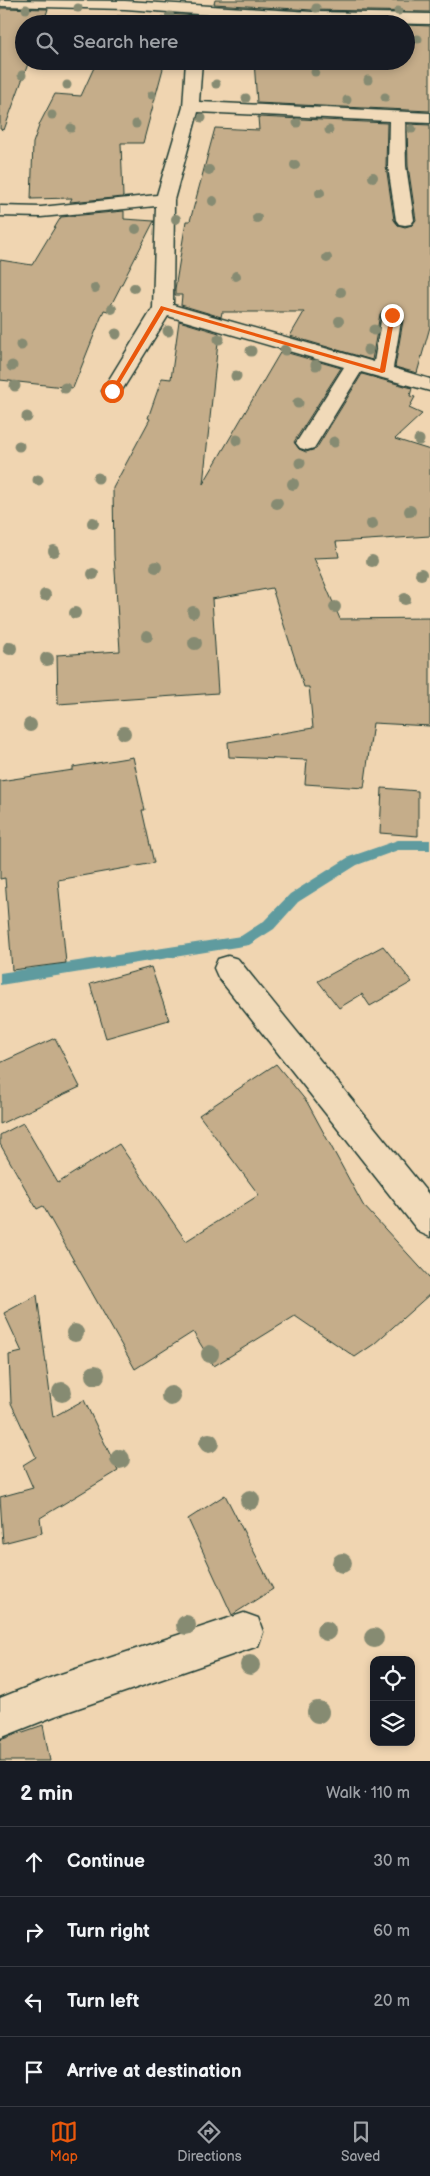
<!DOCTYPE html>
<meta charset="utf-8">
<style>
body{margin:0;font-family:"Balsamiq Sans",sans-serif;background:#20242c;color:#f1f3f6}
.controls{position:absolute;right:15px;bottom:15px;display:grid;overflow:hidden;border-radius:10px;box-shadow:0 2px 8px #0003}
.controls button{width:45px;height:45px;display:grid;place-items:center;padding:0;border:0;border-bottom:1px solid #363941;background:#171b24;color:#f1f3f6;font:25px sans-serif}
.stop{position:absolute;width:15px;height:15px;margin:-11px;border:4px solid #ea580c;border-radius:50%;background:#fff}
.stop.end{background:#ea580c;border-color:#fff;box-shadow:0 1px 5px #0008}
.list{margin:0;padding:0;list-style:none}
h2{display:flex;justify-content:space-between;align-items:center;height:65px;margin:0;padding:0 20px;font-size:21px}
h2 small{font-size:16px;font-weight:400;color:#9ea1a6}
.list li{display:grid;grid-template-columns:32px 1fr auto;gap:15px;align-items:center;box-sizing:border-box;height:70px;padding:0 20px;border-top:1px solid #363941}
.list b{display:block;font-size:19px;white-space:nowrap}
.list em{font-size:16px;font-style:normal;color:#9ea1a6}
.icon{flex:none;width:28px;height:28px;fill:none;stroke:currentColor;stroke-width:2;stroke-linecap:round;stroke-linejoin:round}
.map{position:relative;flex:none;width:430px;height:1761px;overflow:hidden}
.search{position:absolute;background:#171b24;box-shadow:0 2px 8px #0003;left:15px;right:15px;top:15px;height:55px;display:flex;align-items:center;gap:12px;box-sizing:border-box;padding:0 18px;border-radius:28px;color:#9ea1a6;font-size:19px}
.sheet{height:345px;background:#171b24}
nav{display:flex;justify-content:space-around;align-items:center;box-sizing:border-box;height:70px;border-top:1px solid #363941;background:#171b24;font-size:14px;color:#9ea1a6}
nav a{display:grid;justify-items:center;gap:2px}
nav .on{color:#ea580c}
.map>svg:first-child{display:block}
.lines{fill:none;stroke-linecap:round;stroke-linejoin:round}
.stream{fill:#5f9b9f;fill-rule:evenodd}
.building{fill:#c5ad8a;stroke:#1f3d34}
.minor-casing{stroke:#1f3d34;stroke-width:3}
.minor{fill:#f1dab9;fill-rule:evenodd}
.tree{fill:#868b72}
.route{fill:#ea580c}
</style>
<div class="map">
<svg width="430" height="1761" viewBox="0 0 430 1761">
<rect width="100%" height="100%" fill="#f0d5b1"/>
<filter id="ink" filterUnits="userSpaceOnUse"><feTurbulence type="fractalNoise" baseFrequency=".02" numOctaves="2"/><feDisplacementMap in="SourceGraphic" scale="10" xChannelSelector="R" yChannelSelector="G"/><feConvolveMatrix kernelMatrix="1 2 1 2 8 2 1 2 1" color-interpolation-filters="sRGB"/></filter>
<g filter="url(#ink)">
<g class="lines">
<path class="stream" d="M398 840H430V850H398L357 865 298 902 274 929 249 945 0 985V973L241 936 264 921 290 894 349 857Z"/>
</g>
<path class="building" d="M215 0H430V12L312 10 214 4Z
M0 8 48 9 43 24H24V61H29L4 130 0 129Z
M166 14 310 24H113L117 16 166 18Z
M406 25 430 26V111L257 103 254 61H406Z
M97 61H165L143 143H121L123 197 70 202 72 198 31 199 33 143 40 123 55 94 81 96Z
M258 117 387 123 386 166 394 220 398 225 405 227 412 225 416 220 408 166 407 124 430 125V327L417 373 395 367 404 315 400 309 391 307 384 309 380 314 372 360 290 336 304 312H222L221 317 181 305 182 295H175V289L186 221H190L215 128 259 130Z
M124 211V219L154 221 108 311 104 310 73 388 0 380V260L32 265 61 217Z
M179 321 219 333 203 484 281 351 341 368 294 442 299 449 306 452 316 449 362 374 412 388 410 396 415 397 409 408 422 414 395 439 430 450V536L336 542 339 557 314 558 340 619 430 618V726L373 723 364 788 305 784 307 760 229 757 228 742 313 728 309 687H304L272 588 212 599 218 693 58 704 57 655 120 651 114 555 113 488 150 419 148 418 162 378 171 379Z
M133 757 145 810H142L154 863 58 880 66 963 12 970 5 878 0 879V781L73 770V767Z
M382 788 418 791V836L380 833Z
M383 946 412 982 370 1006 362 994 339 1008 318 981Z
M151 967 169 1020 106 1038 90 984Z
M55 1038 80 1087 0 1124V1063Z
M276 1064 307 1102 363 1205 430 1278V1294L374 1344 355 1357 295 1316 214 1366 193 1332 135 1369 43 1206 37 1209 0 1144V1135L23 1123 58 1183 119 1144 186 1241 259 1195 199 1115Z
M37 1295 53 1417 84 1400 118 1471 40 1518 42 1533 3 1543 0 1497 33 1488 23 1465 36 1457 11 1403 9 1355 22 1352 4 1313Z
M225 1495 273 1589 232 1615 188 1519Z
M43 1725 50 1761H0V1740Z"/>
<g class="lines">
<g class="minor-casing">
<path id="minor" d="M0 0 125 1 312 12 430 14V24L312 22 125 9 0 6Z
M186 61H202L199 102 430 113V123L405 122 406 166 414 220 411 224 405 225 399 224 396 220 388 166 389 121 198 112 174 200 173 305 374 362 382 315 385 311 392 309 399 311 402 315 393 368 430 379V391L361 372 314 448 307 450 300 448 296 443 344 367 168 316 119 395 112 397 105 395 102 391 153 308 156 206 41 217 0 216V206L41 207 157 195 183 107Z
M228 956 238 959 430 1196V1237L419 1232 218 977 214 968 218 959Z
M244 1613 258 1618 263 1632 258 1646 55 1716 0 1738V1698L55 1676Z"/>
</g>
<use href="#minor" class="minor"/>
</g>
<g class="tree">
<circle cx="78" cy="8" r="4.5"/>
<circle cx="316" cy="8" r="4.5"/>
<circle cx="26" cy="9" r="4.5"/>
<circle cx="398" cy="11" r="4.5"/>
<circle cx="170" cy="16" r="4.5"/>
<circle cx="418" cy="39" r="4.5"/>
<circle cx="315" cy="72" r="4.5"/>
<circle cx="22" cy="75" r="4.5"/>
<circle cx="368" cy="80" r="4.5"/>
<circle cx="216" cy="84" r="4.5"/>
<circle cx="67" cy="85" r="4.5"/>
<circle cx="152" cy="95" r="4.5"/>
<circle cx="385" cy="97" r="4.5"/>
<circle cx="246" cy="98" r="4.5"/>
<circle cx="347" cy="100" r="4.5"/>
<circle cx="52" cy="115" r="4.5"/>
<circle cx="202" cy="118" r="4.5"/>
<circle cx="297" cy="123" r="4.5"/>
<circle cx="136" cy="124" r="4.5"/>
<circle cx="71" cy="128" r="4.5"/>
<circle cx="412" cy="129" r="4.5"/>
<circle cx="329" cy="130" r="4.5"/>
<circle cx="295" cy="165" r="5"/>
<circle cx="209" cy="170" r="5"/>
<circle cx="373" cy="177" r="5"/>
<circle cx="320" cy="193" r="5"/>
<circle cx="213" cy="201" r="5"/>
<circle cx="257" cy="218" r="5"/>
<circle cx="176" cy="219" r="5"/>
<circle cx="136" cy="229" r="5"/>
<circle cx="327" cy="258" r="5"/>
<circle cx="236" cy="276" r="5"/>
<circle cx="95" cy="288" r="5"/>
<circle cx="134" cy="288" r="5"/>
<circle cx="341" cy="292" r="5"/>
<circle cx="112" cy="309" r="5"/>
<circle cx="339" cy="321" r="5"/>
<circle cx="374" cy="330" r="5.5"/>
<circle cx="168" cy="331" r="5.5"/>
<circle cx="116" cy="334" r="5.5"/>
<circle cx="219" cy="339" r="5.5"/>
<circle cx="21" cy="345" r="5.5"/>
<circle cx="285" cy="350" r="5.5"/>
<circle cx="368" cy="350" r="5.5"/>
<circle cx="251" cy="351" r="5.5"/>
<circle cx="316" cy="365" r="5.5"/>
<circle cx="12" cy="366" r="5.5"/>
<circle cx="236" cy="376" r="5.5"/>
<circle cx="15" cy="386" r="5.5"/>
<circle cx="65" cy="388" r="5.5"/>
<circle cx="298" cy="403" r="5.5"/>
<circle cx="27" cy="417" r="5.5"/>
<circle cx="237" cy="440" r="5.5"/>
<circle cx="419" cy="440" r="5.5"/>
<circle cx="334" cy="442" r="5.5"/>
<circle cx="19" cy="446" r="5.5"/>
<circle cx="300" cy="463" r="5.5"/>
<circle cx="98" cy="478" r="5.5"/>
<circle cx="38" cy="480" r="5.5"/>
<circle cx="293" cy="484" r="6"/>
<circle cx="277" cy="503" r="6"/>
<circle cx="410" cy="511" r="6"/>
<circle cx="93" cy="523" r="6"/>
<circle cx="372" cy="524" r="6"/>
<circle cx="54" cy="551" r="6"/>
<circle cx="372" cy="561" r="6"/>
<circle cx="156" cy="567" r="6"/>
<circle cx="93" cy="574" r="6"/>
<circle cx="421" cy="574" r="6"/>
<circle cx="45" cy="595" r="6"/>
<circle cx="405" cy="599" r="6"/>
<circle cx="335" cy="607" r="6"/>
<circle cx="193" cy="612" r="6"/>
<circle cx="75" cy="613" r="6"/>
<circle cx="147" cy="636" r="6"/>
<circle cx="195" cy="643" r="7"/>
<circle cx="10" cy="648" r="7"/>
<circle cx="47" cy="659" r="7"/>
<circle cx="30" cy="725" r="7"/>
<circle cx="124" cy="733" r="7"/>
<circle cx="75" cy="1333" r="9"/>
<circle cx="210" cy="1354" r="9"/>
<circle cx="95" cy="1375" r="10"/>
<circle cx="62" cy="1392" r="10"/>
<circle cx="171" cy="1396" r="10"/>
<circle cx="209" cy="1443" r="10"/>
<circle cx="120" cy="1459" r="10"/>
<circle cx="250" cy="1500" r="10"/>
<circle cx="342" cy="1563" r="10"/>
<circle cx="186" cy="1625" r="10"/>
<circle cx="326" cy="1631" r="10"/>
<circle cx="374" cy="1638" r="10"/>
<circle cx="250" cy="1665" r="10"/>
<circle cx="318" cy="1712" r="11"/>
</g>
</g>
<path class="route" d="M161 306 380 369 390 315 392 314 395 315 385 372 382 373 164 310 115 391 110 392Z"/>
</svg>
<div class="controls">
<button><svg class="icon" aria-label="locate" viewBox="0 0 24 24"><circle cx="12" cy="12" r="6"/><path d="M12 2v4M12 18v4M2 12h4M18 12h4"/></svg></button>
<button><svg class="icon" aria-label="layers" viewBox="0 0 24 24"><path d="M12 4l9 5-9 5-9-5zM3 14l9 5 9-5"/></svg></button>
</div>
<div class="stop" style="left:112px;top:391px"></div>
<div class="stop end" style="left:392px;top:315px"></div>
<div class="search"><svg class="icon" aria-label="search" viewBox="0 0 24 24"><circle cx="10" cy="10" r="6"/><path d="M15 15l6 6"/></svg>Search here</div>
</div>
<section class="sheet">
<h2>2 min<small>Walk · 110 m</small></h2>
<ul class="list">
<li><svg class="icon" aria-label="ahead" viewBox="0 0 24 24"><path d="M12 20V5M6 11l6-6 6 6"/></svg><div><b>Continue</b></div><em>30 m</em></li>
<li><svg class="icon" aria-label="right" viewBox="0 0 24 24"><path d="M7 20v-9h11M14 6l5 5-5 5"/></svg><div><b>Turn right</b></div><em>60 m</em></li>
<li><svg class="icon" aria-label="left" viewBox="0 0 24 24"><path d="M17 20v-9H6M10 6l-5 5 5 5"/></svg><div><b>Turn left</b></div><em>20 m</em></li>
<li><svg class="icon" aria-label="arrive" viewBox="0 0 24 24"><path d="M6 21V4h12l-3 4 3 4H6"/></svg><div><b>Arrive at destination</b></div></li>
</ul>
</section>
<nav>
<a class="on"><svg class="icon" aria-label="map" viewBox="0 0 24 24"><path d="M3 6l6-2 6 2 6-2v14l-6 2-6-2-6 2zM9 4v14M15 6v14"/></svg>Map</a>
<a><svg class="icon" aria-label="directions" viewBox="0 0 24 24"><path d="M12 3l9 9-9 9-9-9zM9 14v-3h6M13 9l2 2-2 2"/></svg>Directions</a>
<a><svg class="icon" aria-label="saved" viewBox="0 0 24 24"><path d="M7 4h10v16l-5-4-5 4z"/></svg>Saved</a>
</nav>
